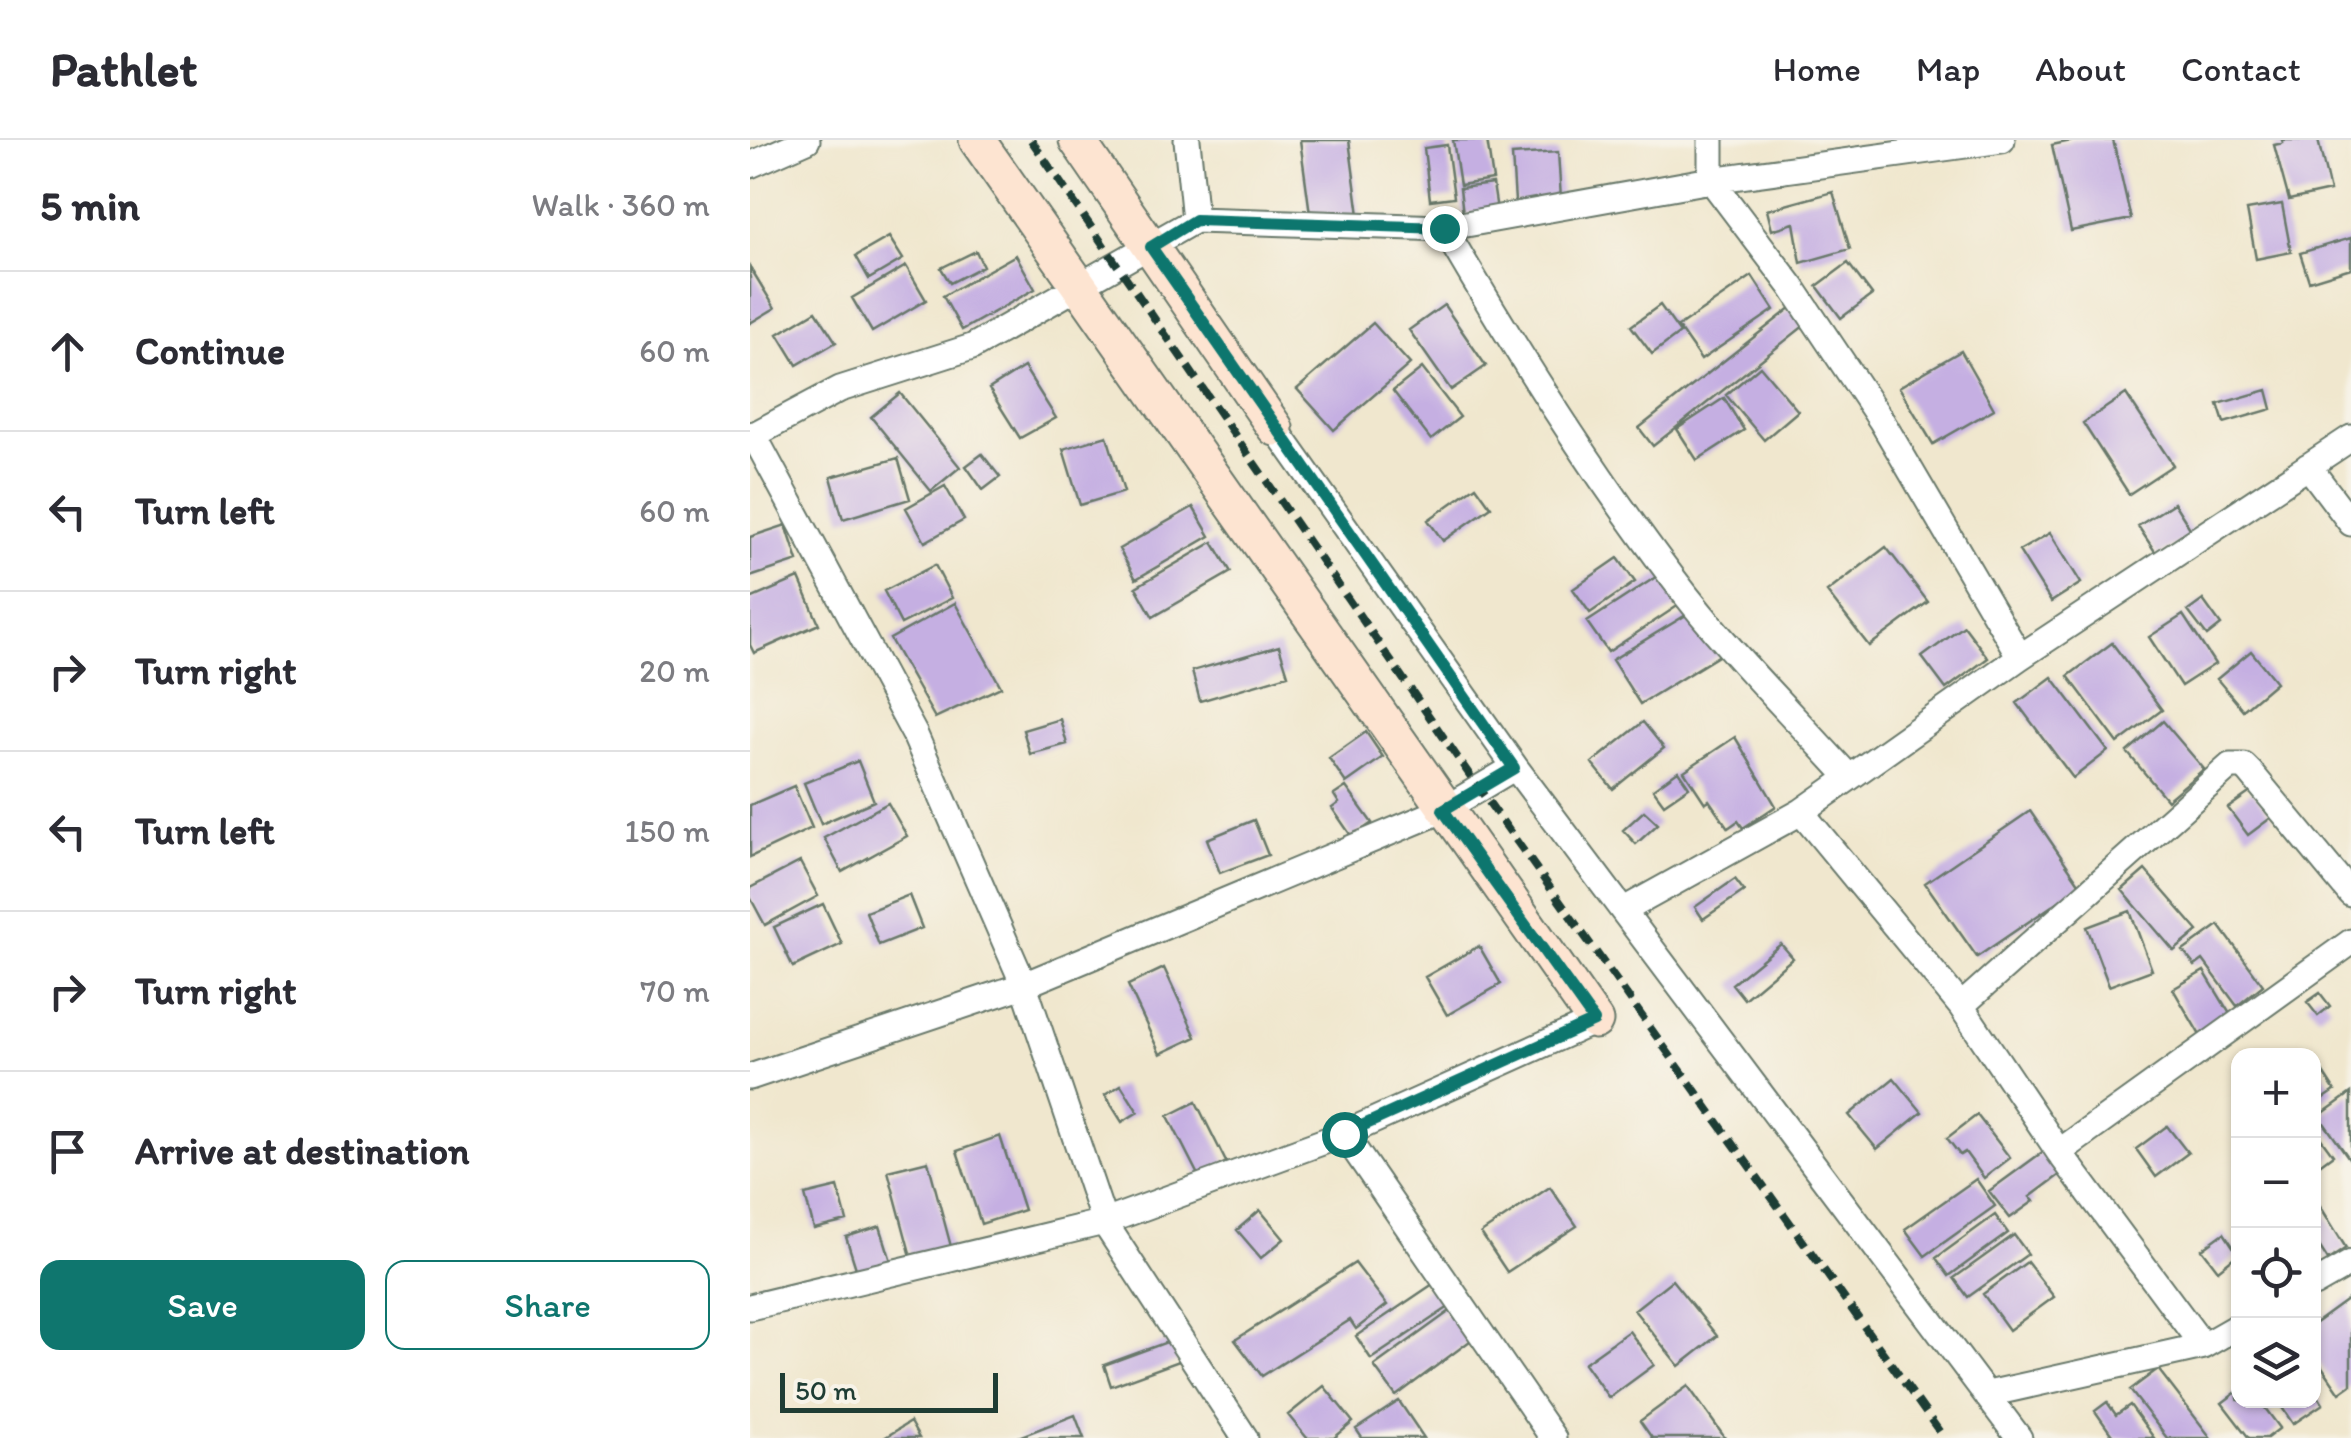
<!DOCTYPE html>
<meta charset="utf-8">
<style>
body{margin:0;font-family:Itim,sans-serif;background:#f7f7f7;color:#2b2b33}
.controls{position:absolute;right:30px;bottom:30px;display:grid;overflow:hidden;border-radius:20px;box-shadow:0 2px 8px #0004}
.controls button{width:90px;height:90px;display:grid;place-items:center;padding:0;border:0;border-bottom:2px solid #e1e1e2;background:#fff;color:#2b2b33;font:50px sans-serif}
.scale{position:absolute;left:30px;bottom:25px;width:218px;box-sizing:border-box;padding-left:10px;border:5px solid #1f3d34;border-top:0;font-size:28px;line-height:35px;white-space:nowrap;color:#1f3d34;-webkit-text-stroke:8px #f7f3e8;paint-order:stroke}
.stop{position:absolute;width:30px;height:30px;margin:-22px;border:8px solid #0f766e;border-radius:50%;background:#fff}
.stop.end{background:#0f766e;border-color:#fff;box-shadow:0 2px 10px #0008}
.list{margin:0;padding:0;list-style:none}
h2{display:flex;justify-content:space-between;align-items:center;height:130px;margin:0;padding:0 40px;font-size:42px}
h2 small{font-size:32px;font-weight:400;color:#7c7c81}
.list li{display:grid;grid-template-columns:65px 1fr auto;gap:30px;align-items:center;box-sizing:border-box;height:160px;padding:0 40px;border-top:2px solid #e1e1e2}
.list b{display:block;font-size:38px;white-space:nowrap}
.list em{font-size:32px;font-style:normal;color:#7c7c81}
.actions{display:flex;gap:20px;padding:30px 40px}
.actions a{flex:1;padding:22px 0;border:2px solid #0f766e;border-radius:20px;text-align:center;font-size:35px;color:#0f766e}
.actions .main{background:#0f766e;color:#fff}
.icon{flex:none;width:55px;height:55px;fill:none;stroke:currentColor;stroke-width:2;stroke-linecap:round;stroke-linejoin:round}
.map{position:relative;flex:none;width:1601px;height:1298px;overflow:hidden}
header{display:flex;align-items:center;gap:60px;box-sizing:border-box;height:140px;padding:0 50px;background:#fff;border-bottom:2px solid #e1e1e2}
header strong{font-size:48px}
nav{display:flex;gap:55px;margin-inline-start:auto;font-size:35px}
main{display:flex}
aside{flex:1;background:#fff}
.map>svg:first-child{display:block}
.building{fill:#c5afe2}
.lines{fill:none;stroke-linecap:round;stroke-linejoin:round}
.minor-casing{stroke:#68786a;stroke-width:29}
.secondary-casing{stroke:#68786a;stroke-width:39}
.minor{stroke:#fff;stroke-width:25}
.secondary{stroke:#fde4d1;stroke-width:35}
.rail{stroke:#1f3d34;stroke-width:8;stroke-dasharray:15 8;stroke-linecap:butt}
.route{stroke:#0f766e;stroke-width:12}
</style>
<header>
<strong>Pathlet</strong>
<nav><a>Home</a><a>Map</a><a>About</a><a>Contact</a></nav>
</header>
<main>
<aside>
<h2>5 min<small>Walk · 360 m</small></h2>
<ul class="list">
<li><svg class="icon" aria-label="ahead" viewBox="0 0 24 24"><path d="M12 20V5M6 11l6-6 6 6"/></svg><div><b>Continue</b></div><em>60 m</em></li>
<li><svg class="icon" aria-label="left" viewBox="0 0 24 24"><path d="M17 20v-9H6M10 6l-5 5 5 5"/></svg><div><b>Turn left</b></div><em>60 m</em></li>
<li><svg class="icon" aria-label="right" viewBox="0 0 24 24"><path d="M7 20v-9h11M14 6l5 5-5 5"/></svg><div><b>Turn right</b></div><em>20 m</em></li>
<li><svg class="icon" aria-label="left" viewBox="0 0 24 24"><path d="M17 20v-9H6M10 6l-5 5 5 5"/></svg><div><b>Turn left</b></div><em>150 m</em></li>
<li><svg class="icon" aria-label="right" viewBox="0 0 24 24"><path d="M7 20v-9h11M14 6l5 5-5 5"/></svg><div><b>Turn right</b></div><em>70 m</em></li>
<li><svg class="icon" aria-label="arrive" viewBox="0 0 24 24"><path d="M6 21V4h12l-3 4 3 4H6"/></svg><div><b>Arrive at destination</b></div></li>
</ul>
<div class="actions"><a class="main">Save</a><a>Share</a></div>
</aside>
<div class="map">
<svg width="1601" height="1298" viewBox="0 0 1601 1298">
<rect width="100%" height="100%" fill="#f7f3e8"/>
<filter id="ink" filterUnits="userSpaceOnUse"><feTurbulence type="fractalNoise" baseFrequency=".01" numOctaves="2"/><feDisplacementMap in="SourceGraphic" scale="20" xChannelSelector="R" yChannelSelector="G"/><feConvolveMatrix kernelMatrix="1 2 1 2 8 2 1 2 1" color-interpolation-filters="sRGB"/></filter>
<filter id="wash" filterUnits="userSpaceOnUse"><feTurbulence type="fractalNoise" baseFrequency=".0048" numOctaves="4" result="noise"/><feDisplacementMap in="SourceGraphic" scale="40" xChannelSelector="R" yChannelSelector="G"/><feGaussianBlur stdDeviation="2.25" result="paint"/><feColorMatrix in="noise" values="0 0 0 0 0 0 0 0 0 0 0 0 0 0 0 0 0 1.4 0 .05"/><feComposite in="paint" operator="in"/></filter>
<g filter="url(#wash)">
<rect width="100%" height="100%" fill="#f0e7ce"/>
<g id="blocks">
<path class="building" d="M550 0H599L609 75 561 81Z
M703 0H737L743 40 710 45Z
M1326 0H1363L1381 79 1321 91 1302 5Z
M1532 0H1568L1580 51 1539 60 1524 5 1533 3Z
M697 5 704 57 680 60 674 8Z
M808 12 811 59 765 62 762 15Z
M743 44 747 70 713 74 710 48Z
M1083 52 1100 109 1051 123 1044 83 1022 90 1017 70Z
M1532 64 1541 112 1506 119 1497 70Z
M139 97 153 119 119 139 106 116Z
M1601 98V128L1559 141 1550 113Z
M226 111 233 126 200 143 191 128Z
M266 115 285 149 212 190 193 156Z
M1098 123 1122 155 1091 178 1067 146Z
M156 126 176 160 122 192 102 158Z
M0 127 25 168 0 183Z
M1002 136 1024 170 951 220 928 187Z
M694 165 736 226 701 250 659 190Z
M910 165 930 193 902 214 881 186Z
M1042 167 1055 185 903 306 889 288Z
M66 171 86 202 47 225 28 194Z
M623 183 660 224 584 290 547 249Z
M1211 211 1244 269 1183 304 1149 247Z
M1010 226 1048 271 1014 300 976 255Z
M274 227 306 278 270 298 239 249Z
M672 228 710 277 681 300 643 251Z
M1517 250 1522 269 1474 283 1468 264Z
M150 253 210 327 181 351 121 277Z
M1376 254 1423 325 1379 354 1333 283Z
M974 258 994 290 947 320 927 289Z
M357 296 374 352 330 365 313 309Z
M232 314 250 337 233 350 216 326Z
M148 318 160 359 93 379 81 337Z
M195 346 214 380 175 402 156 368Z
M726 346 741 367 693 401 678 380Z
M1424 363 1443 393 1408 416 1388 386Z
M443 367 460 396 386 439 369 409Z
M36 385 48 421 0 437V397Z
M1300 393 1331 443 1301 462 1269 411Z
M463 402 481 432 403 477 386 447Z
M1136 407 1178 462 1119 506 1077 452Z
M868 418 885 442 840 473 823 449Z
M185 425 202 458 151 484 134 451Z
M912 433 932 463 858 512 837 482Z
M49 438 69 484 4 513 0 505V459Z
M1453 460 1471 485 1457 496 1438 471Z
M205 463 251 547 185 578 140 499Z
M946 469 973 513 890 564 862 520Z
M1433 475 1465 524 1431 546 1399 497Z
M1214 486 1238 518 1196 549 1172 517Z
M1362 503 1412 570 1368 603 1318 536Z
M529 506 538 535 450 561 442 531Z
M1501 511 1526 542 1493 570 1467 539Z
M1302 537 1358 611 1323 638 1267 563Z
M310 579 317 604 280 614 273 590Z
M1413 581 1454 629 1417 660 1377 612Z
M893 582 914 608 863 649 842 623Z
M616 592 633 617 596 643 579 618Z
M985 597 1026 666 993 688 988 681 978 688 959 660 955 663 934 631Z
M108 621 124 661 71 684 54 643Z
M928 631 939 647 914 664 903 649Z
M44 646 62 688 0 717V665Z
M596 647 622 683 602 697 582 668 589 663 584 655Z
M1502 651 1522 677 1498 695 1478 668Z
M138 663 157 696 92 732 74 698Z
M894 671 908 684 886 704 873 690Z
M1280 671 1331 746 1227 817 1175 743Z
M504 680 518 715 470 733 457 699Z
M50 722 68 756 15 785 0 757V748Z
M1395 730 1448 791 1424 811 1372 750Z
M985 739 994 751 953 779 945 767Z
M159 755 172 788 129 805 116 772Z
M73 764 92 804 43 827 24 787Z
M1380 771 1402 830 1359 846 1337 787Z
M1469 785 1513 845 1487 866 1453 820 1445 826 1433 811Z
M1031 804 1043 818 994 859 982 844Z
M729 806 751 844 697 875 675 837Z
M414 828 446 897 410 914 378 845Z
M1454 831 1483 879 1451 897 1423 849Z
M1570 853 1580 866 1568 876 1557 862Z
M1564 919 1585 951 1564 965Z
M1144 938 1172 972 1127 1009 1099 975Z
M371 945 388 972 372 982 355 955Z
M1601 953V1021L1569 976Z
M446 962 476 1022 449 1037 418 976Z
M1227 975 1260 1018 1234 1038 1215 1012 1210 1015 1197 998Z
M1417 986 1438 1013 1406 1037 1386 1009Z
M1564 989 1583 1015 1564 1029Z
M250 996 274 1070 231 1084 207 1011Z
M1302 1005 1319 1028 1280 1057 1284 1061 1260 1078 1239 1051Z
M178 1021 203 1114 163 1124 138 1031Z
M1226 1039 1245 1066 1175 1116 1155 1089Z
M88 1047 97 1081 64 1089 55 1055Z
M800 1047 827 1086 757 1132 731 1093Z
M1564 1056 1596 1108 1578 1120 1564 1098Z
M510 1070 534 1099 511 1118 487 1090Z
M1245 1075 1258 1093 1199 1136 1186 1118Z
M130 1086 142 1124 108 1135 96 1097Z
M1474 1093 1488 1114 1468 1130 1452 1109Z
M1264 1095 1278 1114 1218 1157 1204 1138Z
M1277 1122 1304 1157 1259 1190 1233 1154Z
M605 1123 637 1165 606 1189 600 1180 512 1236 485 1200Z
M689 1140 705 1163 621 1219 606 1196Z
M922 1140 967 1196 929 1226 884 1170Z
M1601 1157V1245L1590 1253 1564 1215V1184Z
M707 1166 728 1195 646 1256 624 1226Z
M879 1191 904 1225 859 1258 834 1223Z
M425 1199 432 1220 361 1246 354 1225Z
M1408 1229 1461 1298H1417L1380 1250Z
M574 1246 603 1282 584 1298H557L538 1275Z
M938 1246 975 1298H902L890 1281Z
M1564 1250 1573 1264 1543 1284 1527 1260H1564Z
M1488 1251V1260H1509L1530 1288 1517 1298H1499L1472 1263Z
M649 1261 674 1298H612L606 1289Z
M1357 1262 1366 1275 1380 1265 1404 1298H1364L1345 1271Z
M325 1275 334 1298H266Z
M160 1282 169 1298H134Z"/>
</g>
</g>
<g filter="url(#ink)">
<use href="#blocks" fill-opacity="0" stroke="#68786a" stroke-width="2.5"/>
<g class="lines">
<g class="minor-casing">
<path id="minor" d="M437 0 445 80
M961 0V40L1042 147 1131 280 1270 517
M0 25 57 0
M694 88C764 208 838 326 922 437 975 508 1039 571 1098 636
M525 288 765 627 1269 1298
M3 294 165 595 274 845 354 1082 495 1298
M0 297 90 249 222 207 445 80 694 88 961 40 1252 0
M1558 326 1601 383
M1051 672 1211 866 1309 1012 1453 1206
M874 770 1051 672 1270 517 1601 298
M1211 866 1480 626H1494L1500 632 1601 754
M0 937 274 845 693 670 765 627
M594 994 803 1298
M1309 1012 1601 802
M1564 1144 1601 1123
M0 1167 354 1082 594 994 845 881
M1238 1254 1453 1206 1488 1186"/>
</g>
<g class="secondary-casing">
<path id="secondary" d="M227 0 845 881
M327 0 525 288"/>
</g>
<use href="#minor" class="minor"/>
<use href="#secondary" class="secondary"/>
<path class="rail" d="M281 0 730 650 1194 1298"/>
</g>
</g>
<g class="lines" filter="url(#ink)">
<path class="route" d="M594 994 844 881 693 670 764 628 401 107 445 80 694 88"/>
</g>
</svg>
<div class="controls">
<button>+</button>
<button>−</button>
<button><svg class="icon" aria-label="locate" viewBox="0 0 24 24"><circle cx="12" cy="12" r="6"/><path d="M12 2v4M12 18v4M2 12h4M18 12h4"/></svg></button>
<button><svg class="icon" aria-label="layers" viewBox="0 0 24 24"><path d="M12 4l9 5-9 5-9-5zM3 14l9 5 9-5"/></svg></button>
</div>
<div class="scale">50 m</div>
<div class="stop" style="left:594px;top:994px"></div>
<div class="stop end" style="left:694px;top:88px"></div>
</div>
</main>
